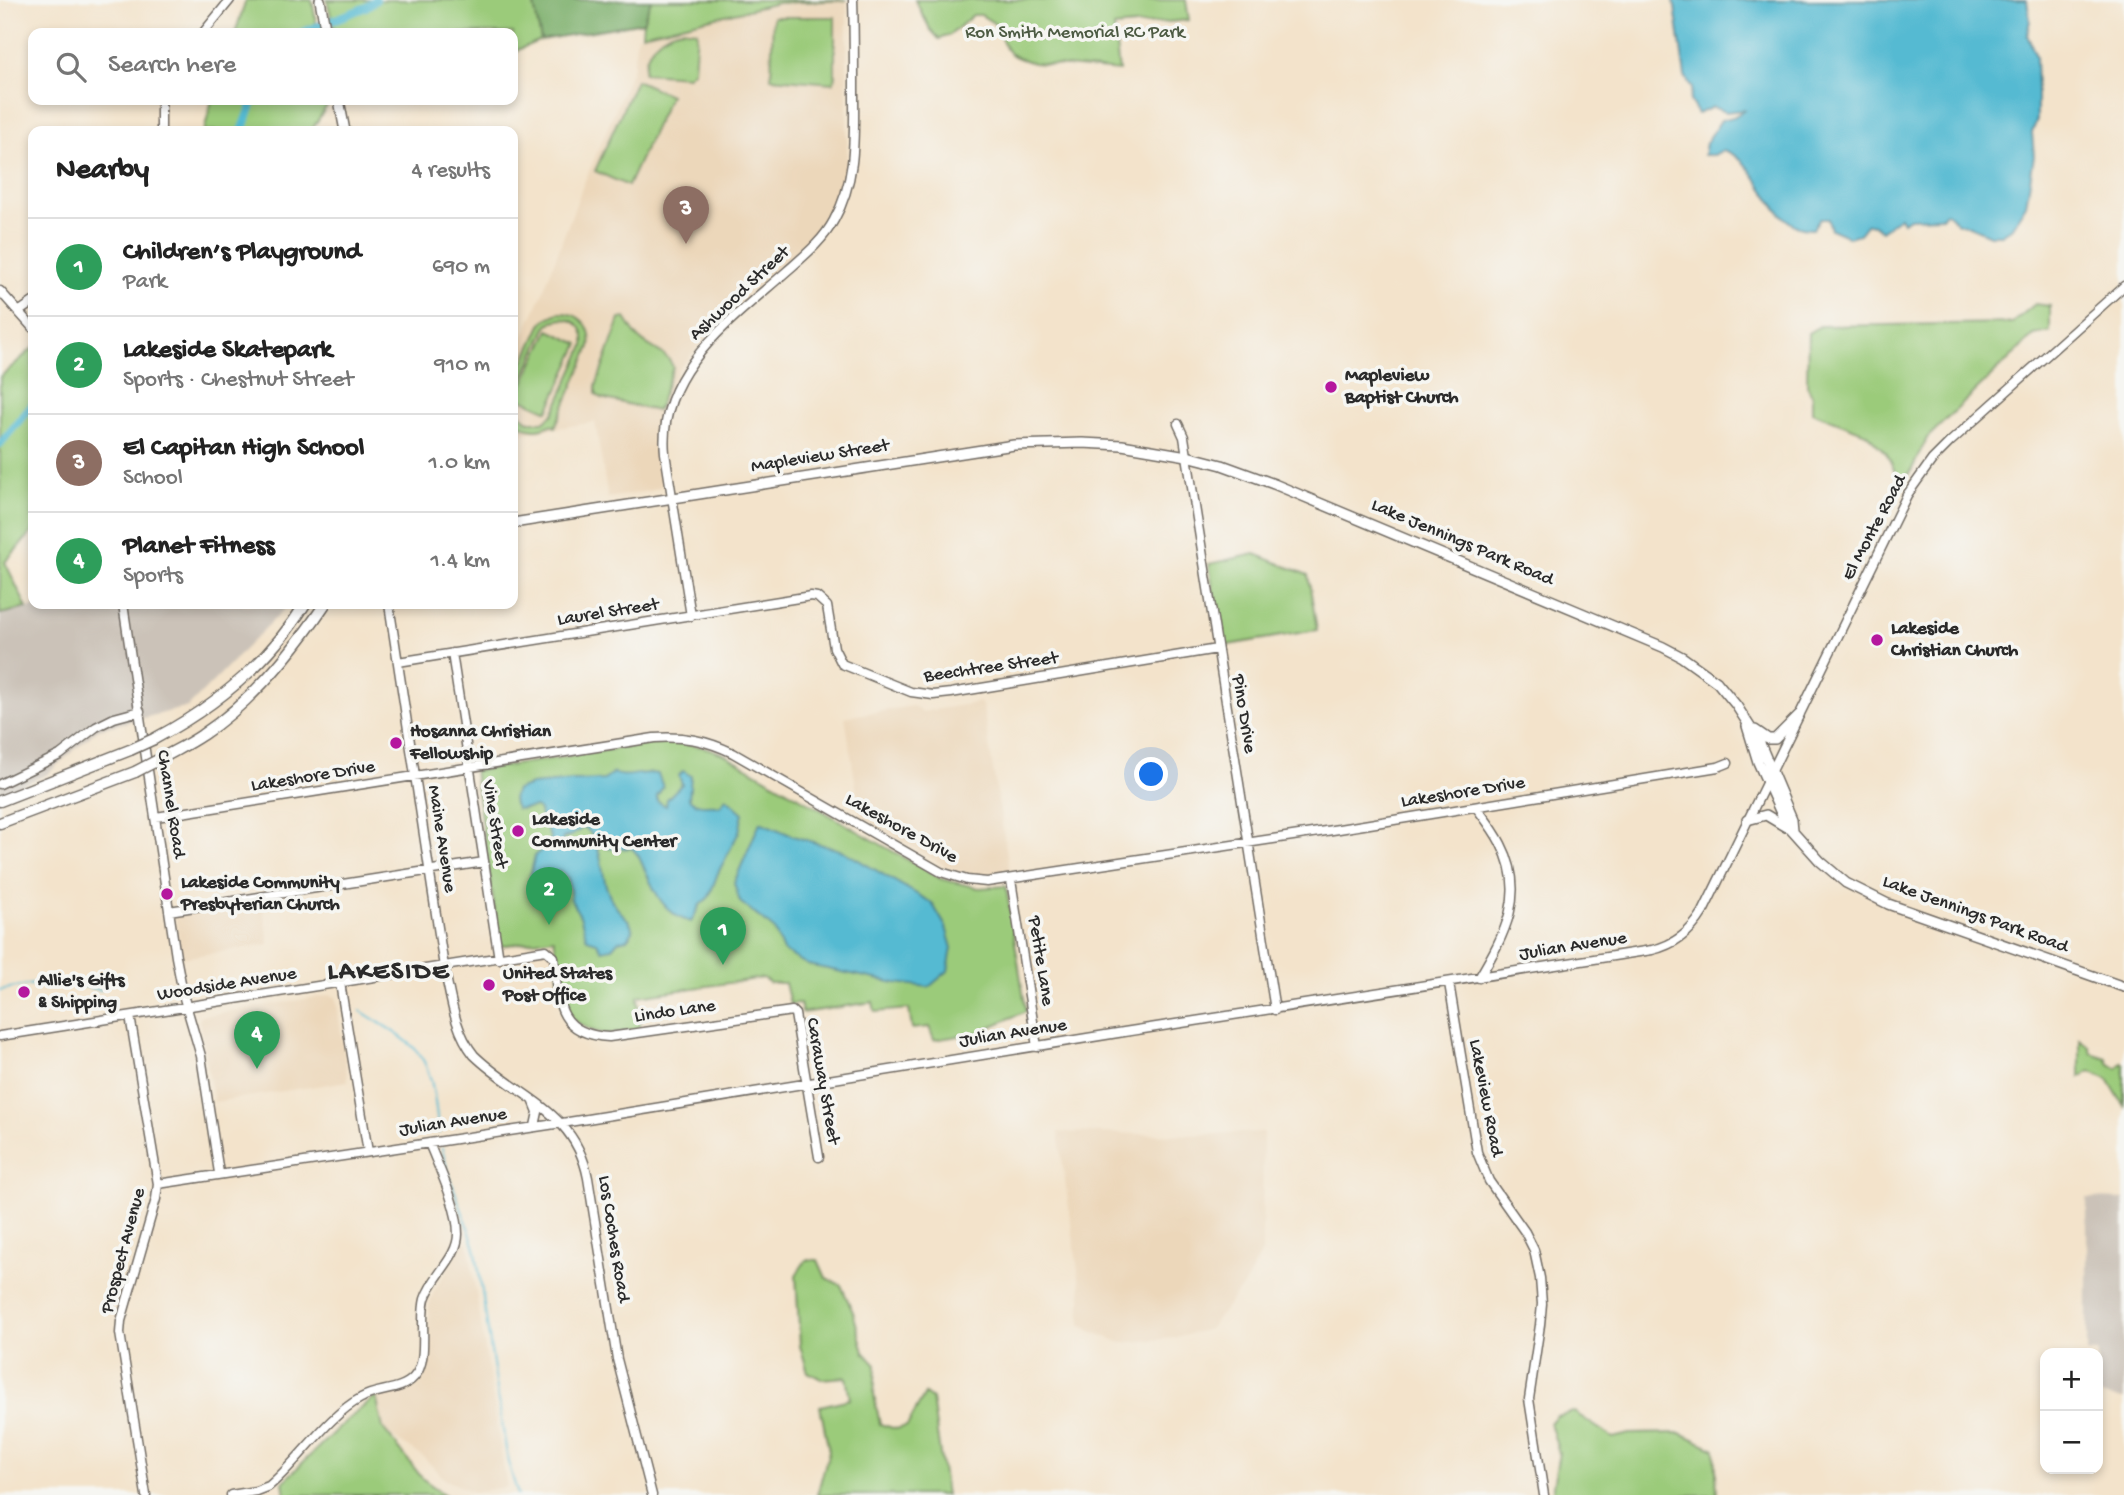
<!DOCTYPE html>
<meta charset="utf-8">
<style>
body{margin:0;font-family:"Gochi Hand",sans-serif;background:#f6f6f6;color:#222}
.controls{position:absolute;right:21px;bottom:21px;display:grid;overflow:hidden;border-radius:14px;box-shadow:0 4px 10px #0003}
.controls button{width:63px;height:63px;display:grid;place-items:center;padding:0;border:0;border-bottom:2px solid #e0e0e0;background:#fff;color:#222;font:35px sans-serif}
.you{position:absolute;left:1152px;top:775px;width:24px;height:24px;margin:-18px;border:5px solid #fff;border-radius:50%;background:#1a73e8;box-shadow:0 0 0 10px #1a73e833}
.badge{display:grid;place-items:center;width:46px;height:46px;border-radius:50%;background:#b5179e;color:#fff;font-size:23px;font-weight:700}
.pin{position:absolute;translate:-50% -58px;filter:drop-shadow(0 2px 4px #0008)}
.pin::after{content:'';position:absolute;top:37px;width:24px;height:21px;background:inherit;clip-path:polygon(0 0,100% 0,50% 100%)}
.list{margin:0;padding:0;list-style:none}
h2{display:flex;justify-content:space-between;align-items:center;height:91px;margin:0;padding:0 28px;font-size:30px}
h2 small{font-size:23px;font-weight:400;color:#767676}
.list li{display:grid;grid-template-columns:46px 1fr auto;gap:21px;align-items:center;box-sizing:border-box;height:98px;padding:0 28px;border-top:2px solid #e0e0e0}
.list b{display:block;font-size:26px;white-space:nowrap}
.list p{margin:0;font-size:23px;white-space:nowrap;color:#767676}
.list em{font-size:23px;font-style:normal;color:#767676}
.icon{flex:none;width:38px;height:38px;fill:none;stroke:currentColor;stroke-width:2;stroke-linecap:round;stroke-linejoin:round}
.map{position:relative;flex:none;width:2124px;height:1495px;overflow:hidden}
.search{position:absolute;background:#fff;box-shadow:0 4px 10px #0003;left:28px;top:28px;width:490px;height:77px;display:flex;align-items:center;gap:18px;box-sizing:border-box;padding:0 24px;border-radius:14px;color:#767676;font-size:26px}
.panel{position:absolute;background:#fff;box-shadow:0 4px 10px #0003;left:28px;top:126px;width:490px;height:483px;border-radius:14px}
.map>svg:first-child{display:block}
.built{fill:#ecd7ba}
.industrial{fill:#cbc2b8}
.green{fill:#9bcb7a;stroke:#637b52;stroke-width:2;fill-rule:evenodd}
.forest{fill:#7caf6a;stroke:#546d4a;stroke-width:2}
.water{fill:#54bad2;stroke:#40727e;stroke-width:2}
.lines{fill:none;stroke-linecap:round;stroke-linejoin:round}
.stream{stroke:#54bad2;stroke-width:2}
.river{stroke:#54bad2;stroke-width:8}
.secondary-casing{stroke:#716b63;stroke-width:11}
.primary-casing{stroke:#716b63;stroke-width:12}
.highway-casing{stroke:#716b63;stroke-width:13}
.secondary{stroke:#fff;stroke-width:8}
.primary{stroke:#fff;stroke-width:9}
.highway{stroke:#fff;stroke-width:10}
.highway-bridge-casing{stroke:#716b63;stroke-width:13;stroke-linecap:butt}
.highway-bridge{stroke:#fff;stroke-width:10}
.poi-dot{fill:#b5179e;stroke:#f6f6f2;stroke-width:2.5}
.labels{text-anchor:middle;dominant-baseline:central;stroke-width:7;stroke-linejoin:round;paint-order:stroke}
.park-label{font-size:19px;fill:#4d5b43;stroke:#f6f6f2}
.street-label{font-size:19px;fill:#2b2b2b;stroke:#f6f6f2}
.poi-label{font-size:19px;font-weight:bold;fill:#2b2b2b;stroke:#f6f6f2;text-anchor:start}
.district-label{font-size:26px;font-weight:bold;letter-spacing:2px;fill:#2b2b2b;stroke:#f6f6f2}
</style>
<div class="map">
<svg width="2124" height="1495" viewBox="0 0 2124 1495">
<rect width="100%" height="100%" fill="#f6f6f2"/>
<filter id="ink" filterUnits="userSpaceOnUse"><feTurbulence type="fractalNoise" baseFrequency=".0143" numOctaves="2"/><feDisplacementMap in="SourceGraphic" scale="14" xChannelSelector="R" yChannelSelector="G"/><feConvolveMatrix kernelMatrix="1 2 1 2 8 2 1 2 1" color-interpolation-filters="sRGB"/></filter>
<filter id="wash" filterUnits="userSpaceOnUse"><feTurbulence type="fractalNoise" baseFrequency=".00686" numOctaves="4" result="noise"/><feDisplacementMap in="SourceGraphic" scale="28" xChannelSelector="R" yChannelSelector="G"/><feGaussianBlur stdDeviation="1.57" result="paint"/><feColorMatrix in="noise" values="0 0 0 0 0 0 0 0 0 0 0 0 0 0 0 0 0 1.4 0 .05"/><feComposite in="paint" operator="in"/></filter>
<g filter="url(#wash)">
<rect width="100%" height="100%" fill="#f3e3cb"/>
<path class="built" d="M847 0V159L841 198 821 233 798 257 727 317 678 370 662 412 657 449 662 486 650 491 608 498 595 422 513 435V360L541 297 583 185 628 80 633 66 637 36 778 3Z
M980 702 983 708 1010 873 972 875 944 865 861 818 845 717 913 706 922 712Z
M262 901 269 944 182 958 175 915Z
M330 995 336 997 348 1081 214 1102 199 1020 202 1016Z
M1058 1132 1190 1135 1263 1132 1262 1252 1244 1285 1209 1329 1175 1338 1122 1343 1090 1331 1081 1325V1291Z
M464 1242H468L507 1487 473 1492 446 1480 422 1456 395 1439 383 1428 376 1396 407 1391 419 1384 424 1376 426 1360 429 1361V1306L434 1291Z"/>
<path class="industrial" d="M47 604H289L188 707 98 729 46 775 0 793V614Z
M2087 1198 2124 1199V1399L2098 1395V1353H2087Z"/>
<path class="green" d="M246 0H312L318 33H235Z
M327 0H533L541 40 513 52V33H335Z
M651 0H847L778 3 642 34 643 22Z
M915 0H1186L1189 20 1114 27 1119 71 1034 63C1001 54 1008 51 995 24L981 15H973L950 35 939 39 930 29Z
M773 17H835V78L833 83 771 78Z
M682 29 697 31 694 70 688 76 644 73C645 49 659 33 682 29Z
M636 80 670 95 628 186 595 171Z
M212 100H330V101L311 131H204Z
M2035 304 2050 306V332L2034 335 1927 438 1911 471 1901 485 1887 454 1866 433 1812 412V396L1807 385 1808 333 1820 326 2012 323Z
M558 313C580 312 593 326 590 347L555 427 551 425C536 432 523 430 513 417V385L541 325 546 319ZM563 319C578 320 586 330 584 346L553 414 543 422H530L517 412 515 396 546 328 553 321Z
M625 318C629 324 633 332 638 337 649 349 667 351 673 367L657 411 601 398 596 394V386L620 319Z
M549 330 579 344 548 411 517 397Z
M33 348V531L5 562 27 608 0 614V377Z
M1255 554 1308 575 1317 630 1222 646 1209 564Z
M670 742 704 747 724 754 941 879 979 888 1006 886 1026 1011 977 1033 934 1040 929 1027 912 1029 909 1009 875 1012 873 1002 802 1013 800 1003 790 1004 785 983H770L763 978 638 996 640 1029C612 1034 601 1039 577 1022 571 1017 565 1012 563 1005 556 984 559 960 554 938L500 946 474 771 653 743Z
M2080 1039 2089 1046 2091 1053 2107 1058 2108 1063 2117 1069 2122 1063 2124 1065V1106L2108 1079 2090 1071 2080 1077Z
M806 1260H818L826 1278 841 1285 853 1312 864 1352 876 1365 874 1395 880 1424 896 1429 907 1426 925 1394 932 1399 946 1495H817L829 1451 820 1406 850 1399 846 1377 821 1379 808 1372 800 1346 796 1275Z
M376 1396 383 1428 423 1479 445 1495H285L283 1482 340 1426Z
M1574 1412 1613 1438 1629 1434 1681 1433 1715 1449 1717 1495H1553V1485L1559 1453 1550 1423 1556 1416Z"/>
<path class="forest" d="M533 0H651L643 22 541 40Z"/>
<path class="water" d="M1674 0H2027L2030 20 2027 35 2036 56 2037 92V119L2032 133 2034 156 2026 205 2012 227 2001 235H1990L1967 225 1958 223 1946 212 1943 217 1909 218 1903 222 1900 217 1881 231 1874 225 1867 224 1859 234 1849 237 1831 229 1828 219H1820L1813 229C1770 232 1763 161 1723 150L1714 155H1704L1706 143 1721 120 1733 117 1745 110 1725 112 1713 107 1698 114 1690 101 1692 88 1685 76Z
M683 771 691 776 689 799C704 810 705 802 720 806L726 798 743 813 739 832 718 873 709 897 700 905 691 922C659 914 651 881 638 855L632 848C620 848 603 852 595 840 591 834 590 831 584 827L572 835 563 838 562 842C574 848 586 837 597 846 604 865 602 886 614 904 620 914 631 918 633 931L627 939 618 941 612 948 602 950 597 942 587 939 580 916 571 900 568 879 560 871 553 874C551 886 551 898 538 902L530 896 529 881 535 855 547 846 551 839 538 809 536 807 517 809C512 803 512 797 516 790L531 785 573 781 604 780 614 773C626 780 641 770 658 774L663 787 657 796V801L666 806 667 799 682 784 679 776Z
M760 822 793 836 843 851 932 903 946 927 952 948 948 971 929 987 895 983 808 965 783 951 774 929 740 902 734 883Z"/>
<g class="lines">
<path class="stream" d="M0 990C38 982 62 980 101 990
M361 1011C378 1023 401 1034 415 1049 435 1070 435 1107 439 1133
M442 1148C449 1184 466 1216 476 1252L508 1462 518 1495"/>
<path class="river" d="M301 33 366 7 376 0
M242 131 254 100
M0 444 33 404"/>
</g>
</g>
<g filter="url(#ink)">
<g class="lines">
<g class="secondary-casing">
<path id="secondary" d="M203 33 230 0
M161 100V131
M0 291 33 328
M20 311 33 302
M1178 424 1184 437 1275 1010
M123 604 176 957 184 998 201 1056 219 1173
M389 604 444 967C451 998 454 1030 474 1055 518 1098 575 1110 588 1178L617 1359 652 1495
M691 616 665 453C657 371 733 319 787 271 804 256 823 241 834 220 857 179 854 136 854 91 854 60 854 30 853 0
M452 653 499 959
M398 662 811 596 817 597 827 606 834 648 842 664 911 692 933 695 951 693 1217 649
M0 784 60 755 96 727 114 718 140 711
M1476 807C1485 819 1494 830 1501 844 1527 894 1505 934 1479 978
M156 817 654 738C684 736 706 740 733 753L941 872 967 880 987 882 1339 829 1718 767 1728 763
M1011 880 1037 1047
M169 911 484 862
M340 983 368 1152
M1449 983 1477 1152 1489 1181 1525 1232 1534 1250 1540 1278 1542 1304 1540 1325 1529 1399 1544 1495
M130 1016 158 1184 156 1199 121 1321 120 1333 146 1495
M0 1036 546 950 554 957C558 999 555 1034 609 1037L792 1011 795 1014 819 1157
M534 1102 538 1112 535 1126
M158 1184 575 1121 1124 1032 1652 950C1674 945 1691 932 1703 912L1907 495 1932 460 1950 442 2124 286
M231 1495 256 1491 269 1486C299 1461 327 1416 361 1398 377 1388 401 1392 414 1377 430 1360 419 1321 425 1299 432 1276 458 1258 458 1234 458 1207 439 1168 429 1143"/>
</g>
<g class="primary-casing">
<path id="primary" d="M320 0 326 33
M339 100 345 131
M513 523 1014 445 1082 443 1122 445 1187 456 1222 465 1274 484 1663 647 1682 657 1717 682 1736 705 1759 741 1792 819 1793 830
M1747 726 1758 762 1785 822 1820 861 1846 883 1888 904 2124 987
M1755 730 1768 739H1775L1799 715
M1747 820 1766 815 1786 827"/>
</g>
<g class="highway-casing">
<path id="highway" d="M154 739C216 706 268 664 305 604
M160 759C174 751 189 744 202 735 252 702 292 653 325 604
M0 801 130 750
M0 823 135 772"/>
</g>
<use href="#secondary" class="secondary"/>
<use href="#primary" class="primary"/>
<use href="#highway" class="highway"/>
<g class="highway-bridge-casing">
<path id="highway-bridge" d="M130 750 154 739
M135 772 160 759"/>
</g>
<use href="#highway-bridge" class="highway-bridge"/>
</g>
</g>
<g class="poi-dot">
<circle cx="1331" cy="387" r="7"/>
<circle cx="1877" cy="640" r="7"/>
<circle cx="396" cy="743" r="7"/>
<circle cx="518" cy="831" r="7"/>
<circle cx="167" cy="894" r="7"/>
<circle cx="489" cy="985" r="7"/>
<circle cx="24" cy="992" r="7"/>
</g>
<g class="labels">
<g class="park-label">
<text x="1075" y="33">Ron Smith Memorial RC Park</text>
</g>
<g class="street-label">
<text transform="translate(740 294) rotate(-43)">Ashwood Street</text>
<text transform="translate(820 457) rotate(-9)">Mapleview Street</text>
<text transform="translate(1875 528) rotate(-62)">El Monte Road</text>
<text transform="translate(1462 543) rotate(23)">Lake Jennings Park Road</text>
<text transform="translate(608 613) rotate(-9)">Laurel Street</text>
<text transform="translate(991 668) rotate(-8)">Beechtree Street</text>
<text transform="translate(1243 714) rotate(81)">Pino Drive</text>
<text transform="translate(313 777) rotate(-9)">Lakeshore Drive</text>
<text transform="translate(1463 793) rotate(-9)">Lakeshore Drive</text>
<text transform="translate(170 804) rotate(81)">Channel Road</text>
<text transform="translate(494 824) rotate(81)">Vine Street</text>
<text transform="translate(901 829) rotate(29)">Lakeshore Drive</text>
<text transform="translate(441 839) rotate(81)">Maine Avenue</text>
<text transform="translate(1975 915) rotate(20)">Lake Jennings Park Road</text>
<text transform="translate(1573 947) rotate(-9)">Julian Avenue</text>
<text transform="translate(1040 961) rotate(81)">Petite Lane</text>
<text transform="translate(227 985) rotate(-9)">Woodside Avenue</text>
<text transform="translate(675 1012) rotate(-8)">Lindo Lane</text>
<text transform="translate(1013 1034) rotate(-9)">Julian Avenue</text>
<text transform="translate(822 1081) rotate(80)">Caraway Street</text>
<text transform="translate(1485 1098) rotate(79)">Lakeview Road</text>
<text transform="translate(453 1123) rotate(-9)">Julian Avenue</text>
<text transform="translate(613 1239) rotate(81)">Los Coches Road</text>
<text transform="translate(124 1251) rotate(-75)">Prospect Avenue</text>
</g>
<g class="poi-label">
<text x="1345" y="376">Mapleview<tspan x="1345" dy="22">Baptist Church</tspan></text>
<text x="1891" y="629">Lakeside<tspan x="1891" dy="22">Christian Church</tspan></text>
<text x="410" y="732">Hosanna Christian<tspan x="410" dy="22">Fellowship</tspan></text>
<text x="532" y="820">Lakeside<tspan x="532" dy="22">Community Center</tspan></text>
<text x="181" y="883">Lakeside Community<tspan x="181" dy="22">Presbyterian Church</tspan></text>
<text x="503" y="974">United States<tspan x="503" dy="22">Post Office</tspan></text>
<text x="38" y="981">Allie's Gifts<tspan x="38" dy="22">&amp; Shipping</tspan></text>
</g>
<g class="district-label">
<text x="389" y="973">LAKESIDE</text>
</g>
</g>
</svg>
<div class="controls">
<button>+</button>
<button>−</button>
</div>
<div class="you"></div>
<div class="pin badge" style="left:723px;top:965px;background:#2e9e5b">1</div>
<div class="pin badge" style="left:549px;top:925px;background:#2e9e5b">2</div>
<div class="pin badge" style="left:686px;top:244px;background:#8d6e63">3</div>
<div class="pin badge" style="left:257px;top:1069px;background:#2e9e5b">4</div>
<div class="search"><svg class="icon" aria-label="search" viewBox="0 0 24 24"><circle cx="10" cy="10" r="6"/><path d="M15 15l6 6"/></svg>Search here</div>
<section class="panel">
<h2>Nearby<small>4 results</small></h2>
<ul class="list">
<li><span class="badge" style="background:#2e9e5b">1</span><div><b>Children’s Playground</b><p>Park</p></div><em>690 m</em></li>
<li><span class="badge" style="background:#2e9e5b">2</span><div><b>Lakeside Skatepark</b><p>Sports · Chestnut Street</p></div><em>910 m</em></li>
<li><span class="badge" style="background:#8d6e63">3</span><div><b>El Capitan High School</b><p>School</p></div><em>1.0 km</em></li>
<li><span class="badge" style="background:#2e9e5b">4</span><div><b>Planet Fitness</b><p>Sports</p></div><em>1.4 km</em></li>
</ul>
</section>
</div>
